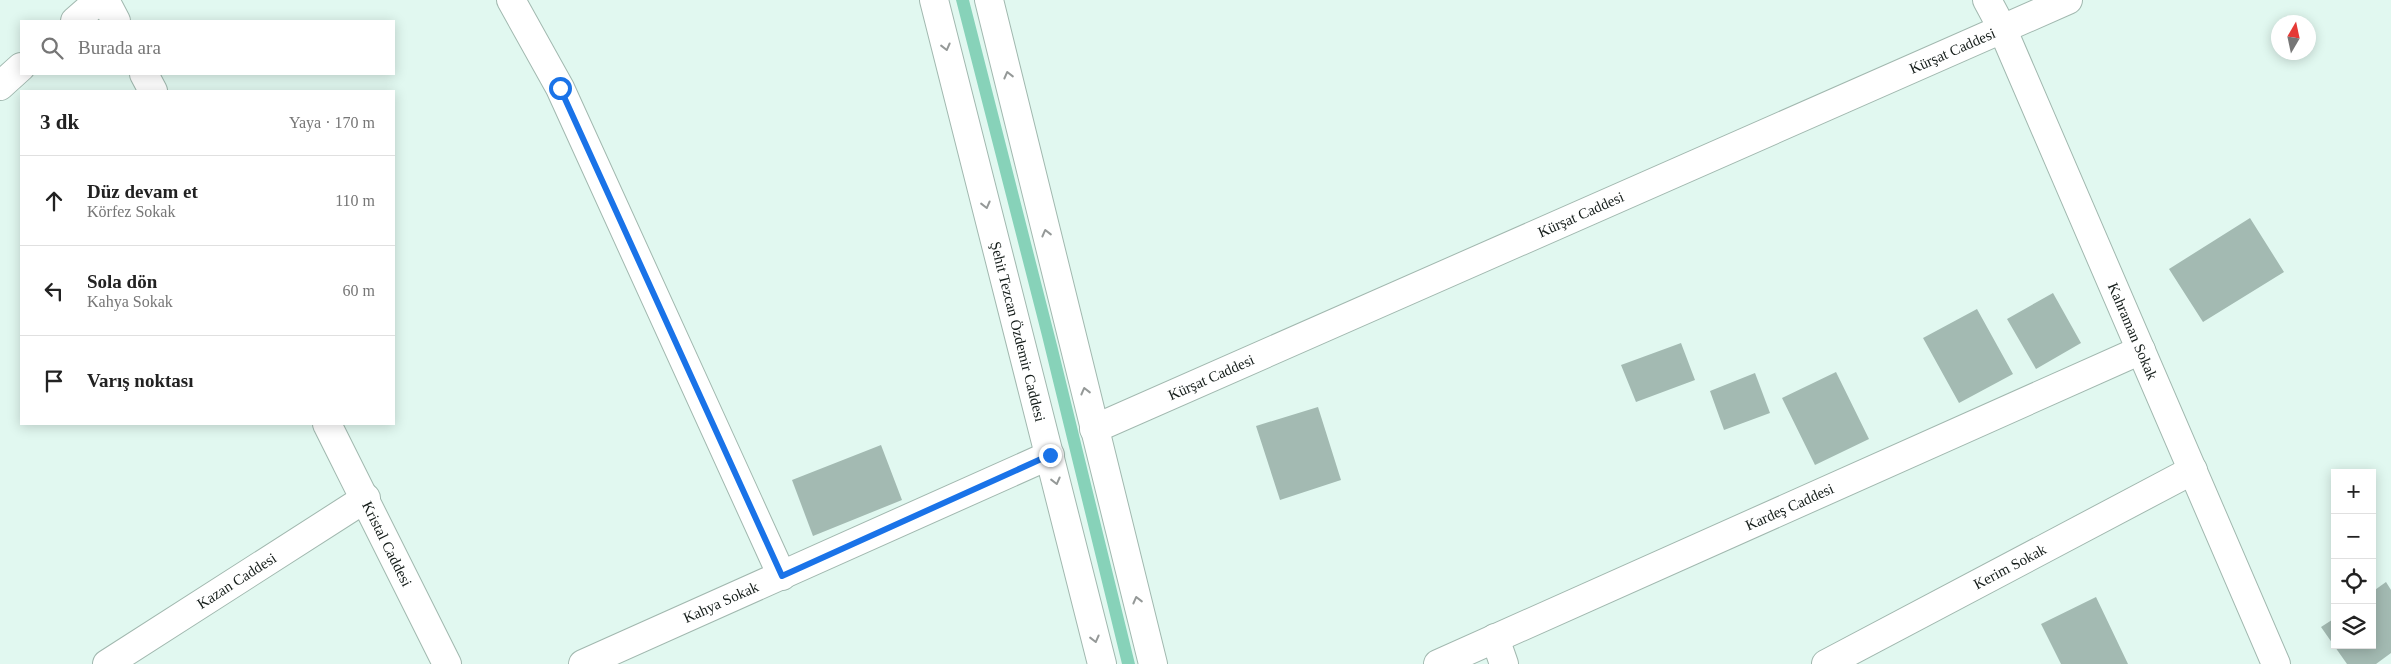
<!DOCTYPE html>
<html lang="tr">
<meta charset="utf-8">
<style>
body{margin:0;font-family:"Times New Roman",serif;background:#f2f2f2;color:#222}
.controls{position:absolute;right:15px;bottom:15px;display:grid;overflow:hidden;border-radius:0px;box-shadow:0 2px 12px #0003}
.controls button{width:45px;height:45px;display:grid;place-items:center;padding:0;border:0;border-bottom:1px solid #e0e0e0;background:#fff;color:#222;font:25px sans-serif}
.compass{position:absolute;left:2271px;top:15px;width:45px;height:45px;border-radius:50%;background:#fff;box-shadow:0 2px 12px #0003;rotate:9deg}
.stop{position:absolute;width:15px;height:15px;margin:-11px;border:4px solid #1a73e8;border-radius:50%;background:#fff}
.stop.end{background:#1a73e8;border-color:#fff;box-shadow:0 1px 5px #0008}
.list{margin:0;padding:0;list-style:none}
h2{display:flex;justify-content:space-between;align-items:center;height:65px;margin:0;padding:0 20px;font-size:21px}
h2 small{font-size:16px;font-weight:400;color:#767676}
.list li{display:grid;grid-template-columns:32px 1fr auto;gap:15px;align-items:center;box-sizing:border-box;height:90px;padding:0 20px;border-top:1px solid #e0e0e0}
.list b{display:block;font-size:19px;white-space:nowrap}
.list p{margin:0;font-size:16px;white-space:nowrap;color:#767676}
.list em{font-size:16px;font-style:normal;color:#767676}
.icon{flex:none;width:28px;height:28px;fill:none;stroke:currentColor;stroke-width:2;stroke-linecap:round;stroke-linejoin:round}
.map{position:relative;flex:none;width:2391px;height:664px;overflow:hidden}
.search{position:absolute;background:#fff;box-shadow:0 2px 12px #0003;left:20px;top:20px;width:375px;height:55px;display:flex;align-items:center;gap:12px;box-sizing:border-box;padding:0 18px;border-radius:0px;color:#767676;font-size:19px}
.panel{position:absolute;background:#fff;box-shadow:0 2px 12px #0003;left:20px;top:90px;width:375px;height:335px;border-radius:0px}
.map>svg:first-child{display:block}
.green{fill:#87d2b9}
.building{fill:#a3bab2}
.lines{fill:none;stroke-linecap:round;stroke-linejoin:round}
.minor-casing{stroke:#a1b8af;stroke-width:30}
.minor{stroke:#fff;stroke-width:28}
.oneway{stroke:#959998}
.route{stroke:#1a73e8;stroke-width:6}
.labels{text-anchor:middle;dominant-baseline:central;stroke-width:4;stroke-linejoin:round;paint-order:stroke}
.street-label{font-size:15px;fill:#141c19;stroke:#fff}
</style>
<div class="map">
<svg width="2391" height="664" viewBox="0 0 2391 664">
<rect width="100%" height="100%" fill="#e1f8f0"/>
<path class="green" d="M956 0H969L1057 345 1135 664H1122L1042 336Z"/>
<path class="building" d="M2250 218 2284 272 2203 322 2169 269Z
M2053 293 2081 343 2036 369 2007 319Z
M1977 309 2013 374 1959 403 1923 338Z
M1681 343 1695 380 1636 402 1621 365Z
M1836 372 1869 439 1815 465 1782 398Z
M1755 373 1770 413 1724 430 1710 391Z
M1318 407 1341 480 1280 500 1256 426Z
M881 445 902 500 813 536 792 480Z
M2386 582 2391 590V653L2376 664H2347L2321 627 2335 618V645H2372V592Z
M2096 597 2128 664H2061L2041 624Z"/>
<g class="lines">
<g class="minor-casing">
<g id="minor">
<path d="M105 0 116 21"/>
<path d="M511 0 560 88 782 576"/>
<path id="s1" d="M934 0 1102 664"/>
<path d="M989 0 1153 664"/>
<path id="s2" d="M1987 0 2002 28 2276 664"/>
<path d="M75 21 99 0"/>
<path d="M144 74 153 91"/>
<path d="M0 86 21 67"/>
<path id="s3" d="M327 424 447 664"/>
<path id="s4" d="M1094 429 2068 0"/>
<path d="M1495 638 1504 664"/>
<path id="s5" d="M107 664 366 498"/>
<path id="s6" d="M583 664 1050 455"/>
<path id="s7" d="M1438 664 2141 350"/>
<path id="s8" d="M1826 664 2193 470"/>
</g>
</g>
<use href="#minor" class="minor"/>
</g>
<defs><path id="oneway-chevron" d="M-2-3.5L2.5 0L-2 3.5" fill="none" stroke-width="1.6" stroke-linecap="round" stroke-linejoin="round" transform="scale(1.25)"/></defs>
<g class="oneway">
<use href="#oneway-chevron" transform="translate(946 47) rotate(76)"/>
<use href="#oneway-chevron" transform="translate(1008 75) rotate(-104)"/>
<use href="#oneway-chevron" transform="translate(986 205) rotate(76)"/>
<use href="#oneway-chevron" transform="translate(1046 233) rotate(-104)"/>
<use href="#oneway-chevron" transform="translate(1085 391) rotate(-104)"/>
<use href="#oneway-chevron" transform="translate(1056 481) rotate(76)"/>
<use href="#oneway-chevron" transform="translate(1137 600) rotate(-104)"/>
<use href="#oneway-chevron" transform="translate(1095 639) rotate(76)"/>
</g>
<g class="lines">
<path class="route" d="M560 88 782 576 1050 455"/>
</g>
<g class="labels">
<g class="street-label">
<text stroke="none"><textPath href="#s4" startOffset="938">Kürşat Caddesi</textPath></text>
<text stroke="none"><textPath href="#s4" startOffset="532">Kürşat Caddesi</textPath></text>
<text stroke="none"><textPath href="#s2" startOffset="362">Kahraman Sokak</textPath></text>
<text stroke="none"><textPath href="#s1" startOffset="342">Şehit Tezcan Özdemir Caddesi</textPath></text>
<text stroke="none"><textPath href="#s4" startOffset="128">Kürşat Caddesi</textPath></text>
<text stroke="none"><textPath href="#s7" startOffset="385">Kardeş Caddesi</textPath></text>
<text stroke="none"><textPath href="#s3" startOffset="134">Kristal Caddesi</textPath></text>
<text stroke="none"><textPath href="#s8" startOffset="208">Kerim Sokak</textPath></text>
<text stroke="none"><textPath href="#s5" startOffset="154">Kazan Caddesi</textPath></text>
<text stroke="none"><textPath href="#s6" startOffset="151">Kahya Sokak</textPath></text>
</g>
</g>
</svg>
<div class="controls">
<button>+</button>
<button>−</button>
<button><svg class="icon" aria-label="locate" viewBox="0 0 24 24"><circle cx="12" cy="12" r="6"/><path d="M12 2v4M12 18v4M2 12h4M18 12h4"/></svg></button>
<button><svg class="icon" aria-label="layers" viewBox="0 0 24 24"><path d="M12 4l9 5-9 5-9-5zM3 14l9 5 9-5"/></svg></button>
</div>
<svg class="compass" viewBox="-18 -18 36 36"><path d="M0-13l5 13h-10z" fill="#e53935"/><path d="M0 13l5-13h-10z" fill="#767676"/></svg>
<div class="stop" style="left:560px;top:88px"></div>
<div class="stop end" style="left:1050px;top:455px"></div>
<div class="search"><svg class="icon" aria-label="search" viewBox="0 0 24 24"><circle cx="10" cy="10" r="6"/><path d="M15 15l6 6"/></svg>Burada ara</div>
<section class="panel">
<h2>3 dk<small>Yaya · 170 m</small></h2>
<ul class="list">
<li><svg class="icon" aria-label="ahead" viewBox="0 0 24 24"><path d="M12 20V5M6 11l6-6 6 6"/></svg><div><b>Düz devam et</b><p>Körfez Sokak</p></div><em>110 m</em></li>
<li><svg class="icon" aria-label="left" viewBox="0 0 24 24"><path d="M17 20v-9H6M10 6l-5 5 5 5"/></svg><div><b>Sola dön</b><p>Kahya Sokak</p></div><em>60 m</em></li>
<li><svg class="icon" aria-label="arrive" viewBox="0 0 24 24"><path d="M6 21V4h12l-3 4 3 4H6"/></svg><div><b>Varış noktası</b></div></li>
</ul>
</section>
</div>
